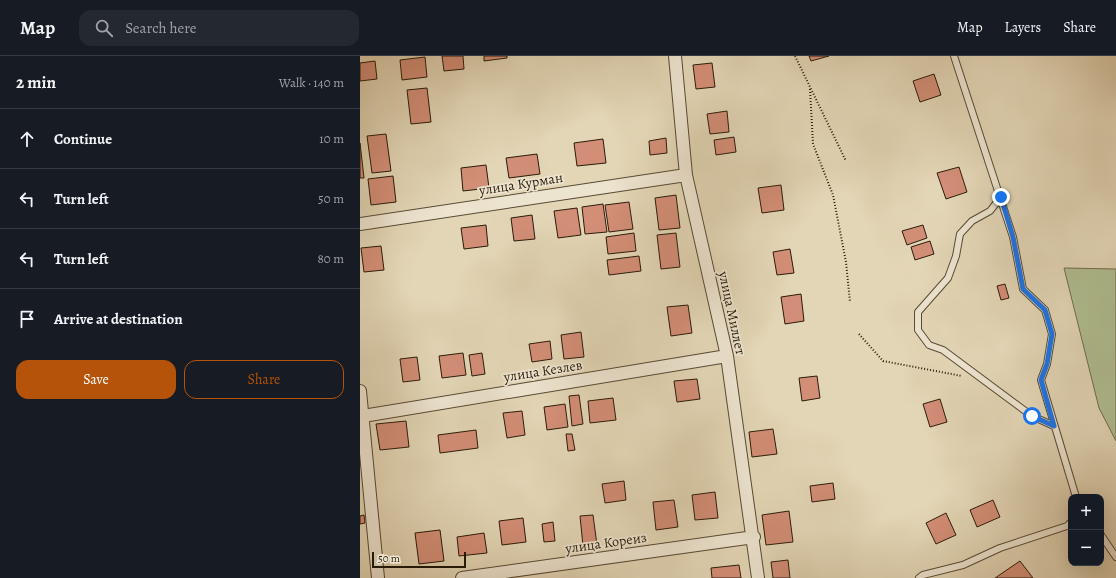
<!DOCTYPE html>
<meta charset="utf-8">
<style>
body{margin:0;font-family:Alegreya,serif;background:#242831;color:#f1f3f6}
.controls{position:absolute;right:12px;bottom:12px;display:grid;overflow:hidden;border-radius:8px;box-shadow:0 4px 16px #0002}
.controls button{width:36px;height:36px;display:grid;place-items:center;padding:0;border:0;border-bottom:1px solid #363941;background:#171b24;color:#f1f3f6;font:20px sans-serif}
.scale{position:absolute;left:12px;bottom:10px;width:94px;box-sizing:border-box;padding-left:4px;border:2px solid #2a1b09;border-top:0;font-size:11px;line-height:14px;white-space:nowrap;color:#2a1b09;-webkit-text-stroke:3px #ede4d0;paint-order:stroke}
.stop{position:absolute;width:12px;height:12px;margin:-9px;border:3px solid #1a73e8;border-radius:50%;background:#fff}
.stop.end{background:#1a73e8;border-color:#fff;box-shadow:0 1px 4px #0008}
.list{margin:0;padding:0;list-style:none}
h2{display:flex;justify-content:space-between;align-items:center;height:52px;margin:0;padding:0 16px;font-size:17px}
h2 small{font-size:13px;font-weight:400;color:#9ea1a6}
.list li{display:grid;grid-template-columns:26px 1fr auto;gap:12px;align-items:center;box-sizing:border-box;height:60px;padding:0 16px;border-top:1px solid #363941}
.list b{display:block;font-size:15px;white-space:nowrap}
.list em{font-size:13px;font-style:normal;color:#9ea1a6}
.actions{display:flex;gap:8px;padding:12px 16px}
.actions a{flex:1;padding:9px 0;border:1px solid #b45309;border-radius:12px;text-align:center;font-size:14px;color:#b45309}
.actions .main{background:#b45309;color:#fff}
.icon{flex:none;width:22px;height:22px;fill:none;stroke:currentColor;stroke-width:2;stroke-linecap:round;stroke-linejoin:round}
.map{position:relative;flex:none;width:756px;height:522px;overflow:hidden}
header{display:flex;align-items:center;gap:24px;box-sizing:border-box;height:56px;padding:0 20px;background:#171b24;border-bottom:1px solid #363941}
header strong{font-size:19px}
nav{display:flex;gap:22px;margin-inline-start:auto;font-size:14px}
.search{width:280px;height:36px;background:#242831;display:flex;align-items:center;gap:10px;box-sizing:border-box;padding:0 14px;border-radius:12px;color:#9ea1a6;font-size:15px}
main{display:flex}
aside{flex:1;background:#171b24}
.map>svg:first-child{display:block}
.green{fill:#b0be91;stroke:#6d6c4d}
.building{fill:#d38e77;stroke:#2a1b09}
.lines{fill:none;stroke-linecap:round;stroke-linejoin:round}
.lane-casing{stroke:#584a34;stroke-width:8}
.street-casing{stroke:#584a34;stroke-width:14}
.path{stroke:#2a1b09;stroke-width:2;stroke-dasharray:1 2;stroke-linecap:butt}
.lane{stroke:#ede4d0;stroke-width:6}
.street{stroke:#ede4d0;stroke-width:12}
.route{stroke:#1a73e8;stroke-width:5}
.labels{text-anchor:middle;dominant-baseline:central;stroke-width:3.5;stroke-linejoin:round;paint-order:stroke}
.street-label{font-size:14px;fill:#2a1b09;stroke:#ede4d0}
</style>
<header>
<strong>Map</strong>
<div class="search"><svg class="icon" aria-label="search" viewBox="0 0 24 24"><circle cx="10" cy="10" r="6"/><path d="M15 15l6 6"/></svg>Search here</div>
<nav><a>Map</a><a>Layers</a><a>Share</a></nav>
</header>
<main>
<aside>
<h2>2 min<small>Walk · 140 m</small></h2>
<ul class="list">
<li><svg class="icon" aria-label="ahead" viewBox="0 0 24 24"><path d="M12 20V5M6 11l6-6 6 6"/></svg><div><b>Continue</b></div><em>10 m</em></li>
<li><svg class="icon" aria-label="left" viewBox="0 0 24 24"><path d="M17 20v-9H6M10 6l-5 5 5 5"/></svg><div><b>Turn left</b></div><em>50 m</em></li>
<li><svg class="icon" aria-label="left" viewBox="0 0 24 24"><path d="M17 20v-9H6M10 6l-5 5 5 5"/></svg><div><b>Turn left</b></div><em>80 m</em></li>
<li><svg class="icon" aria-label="arrive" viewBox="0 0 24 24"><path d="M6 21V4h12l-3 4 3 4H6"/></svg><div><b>Arrive at destination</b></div></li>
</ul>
<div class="actions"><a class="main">Save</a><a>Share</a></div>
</aside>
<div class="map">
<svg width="756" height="522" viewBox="0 0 756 522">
<rect width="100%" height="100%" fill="#e3d6b6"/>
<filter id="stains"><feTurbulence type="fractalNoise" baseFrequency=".005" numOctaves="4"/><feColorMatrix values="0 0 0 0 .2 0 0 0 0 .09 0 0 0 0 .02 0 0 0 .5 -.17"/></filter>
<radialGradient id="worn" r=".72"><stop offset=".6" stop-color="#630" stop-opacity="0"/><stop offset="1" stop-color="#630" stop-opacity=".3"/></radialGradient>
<path class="green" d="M704 212 756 213V385L739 352Z"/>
<path class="building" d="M82 0H103L104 13 84 15Z
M124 0H147V2L124 5Z
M449 0H469L451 5Z
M65 1 67 21 42 24 40 4Z
M15 5 17 23 0 25V7Z
M352 7 355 31 336 33 333 9Z
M574 18 581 39 560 46 553 25Z
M67 32 71 66 51 68 47 34Z
M367 55 369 76 350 78 347 58Z
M26 78 31 115 12 117 7 80Z
M374 81 376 96 356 99 354 84Z
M306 82 307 97 290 99 289 85Z
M243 83 246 107 217 110 214 87Z
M0 87 4 122H0Z
M177 98 180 118 149 122 146 102Z
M126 109 129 132 103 135 101 112Z
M599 111 607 136 586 143 577 117Z
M33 120 36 146 11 149 8 123Z
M421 129 424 154 402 157 398 132Z
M316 139 320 172 299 174 295 142Z
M269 146 273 173 249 176 245 149Z
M243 148 247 176 225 178 222 151Z
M217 152 221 179 198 182 194 155Z
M172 159 175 183 154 185 151 162Z
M126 169 128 190 104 193 101 172Z
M563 169 567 182 547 189 542 175Z
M274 177 276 195 248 198 246 181Z
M316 177 320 211 301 213 297 179Z
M570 185 574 198 555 204 551 191Z
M21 190 24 214 4 216 1 192Z
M430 193 434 217 417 219 413 196Z
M279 200 281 215 249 219 247 204Z
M645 228 649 242 641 244 637 230Z
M441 238 444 265 425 268 421 241Z
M328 249 332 277 311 280 307 251Z
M221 276 224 301 204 303 201 279Z
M190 285 192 303 172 306 169 288Z
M103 297 106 319 82 322 79 300Z
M122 297 125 318 112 320 109 299Z
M57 301 60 324 43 326 40 303Z
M457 320 460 342 442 345 439 322Z
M337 323 340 343 317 346 314 325Z
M219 339 223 368 212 370 209 340Z
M253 342 256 364 230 367 228 345Z
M580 343 587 366 570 371 563 348Z
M205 348 208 371 187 374 184 351Z
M162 355 165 379 147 382 143 357Z
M46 365 49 391 20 394 16 368Z
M413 373 417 398 392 401 389 376Z
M116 374 118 392 80 397 78 379Z
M206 378H212L215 394 208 395Z
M264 425 266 444 245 447 242 428Z
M473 427 475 443 452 446 450 430Z
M355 436 358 462 335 464 332 439Z
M314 444 318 471 296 474 293 446Z
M633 444 640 461 617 471 610 454Z
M429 455 433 486 406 489 402 459Z
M586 457 596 479 576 488 566 467Z
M4 459 5 467 0 468V460Z
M233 459 237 489 223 490 220 460Z
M163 462 166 486 142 489 139 465Z
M193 466 195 485 184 486 182 468Z
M80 474 84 505 59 508 55 477Z
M124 477 127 497 99 500 97 481Z
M428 504 430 522H413L411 506Z
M660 505 673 522H635Z
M379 509 381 522H352L351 512Z"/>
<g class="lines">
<g class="lane-casing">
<path id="lane" d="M594 0 653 181 663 233 685 254 692 278 687 308 681 324 716 441
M641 141 630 155 612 165 600 178 596 200 588 222 558 256V274L569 289 583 294 672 360 694 370
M741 479 756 501
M559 522 563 519 603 509 640 492 707 470 711 466"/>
</g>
<g class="street-casing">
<path id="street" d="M315 0 326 119 367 300 398 522
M0 168 326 119
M0 335 18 522
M3 360 367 300
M102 522 394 481"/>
</g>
<path class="path" d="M435 0 486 105
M450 33 453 88 473 139 486 206 490 246
M499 278 523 305 602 320"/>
<use href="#lane" class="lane"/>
<use href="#street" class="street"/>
</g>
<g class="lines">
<path class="route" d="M641 141 653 181 663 233 685 254 692 278 687 308 681 324 694 370 672 360"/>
</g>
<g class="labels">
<g class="street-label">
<text transform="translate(161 128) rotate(-9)">улица Курман</text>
<text transform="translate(372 257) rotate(78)">улица Миллет</text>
<text transform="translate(183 315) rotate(-9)">улица Кезлев</text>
<text transform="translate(246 487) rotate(-8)">улица Кореиз</text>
</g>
</g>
<rect width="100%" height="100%" filter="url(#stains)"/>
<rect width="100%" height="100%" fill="url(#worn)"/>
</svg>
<div class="controls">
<button>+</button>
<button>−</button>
</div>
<div class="scale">50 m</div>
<div class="stop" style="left:672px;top:360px"></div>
<div class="stop end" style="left:641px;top:141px"></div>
</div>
</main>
